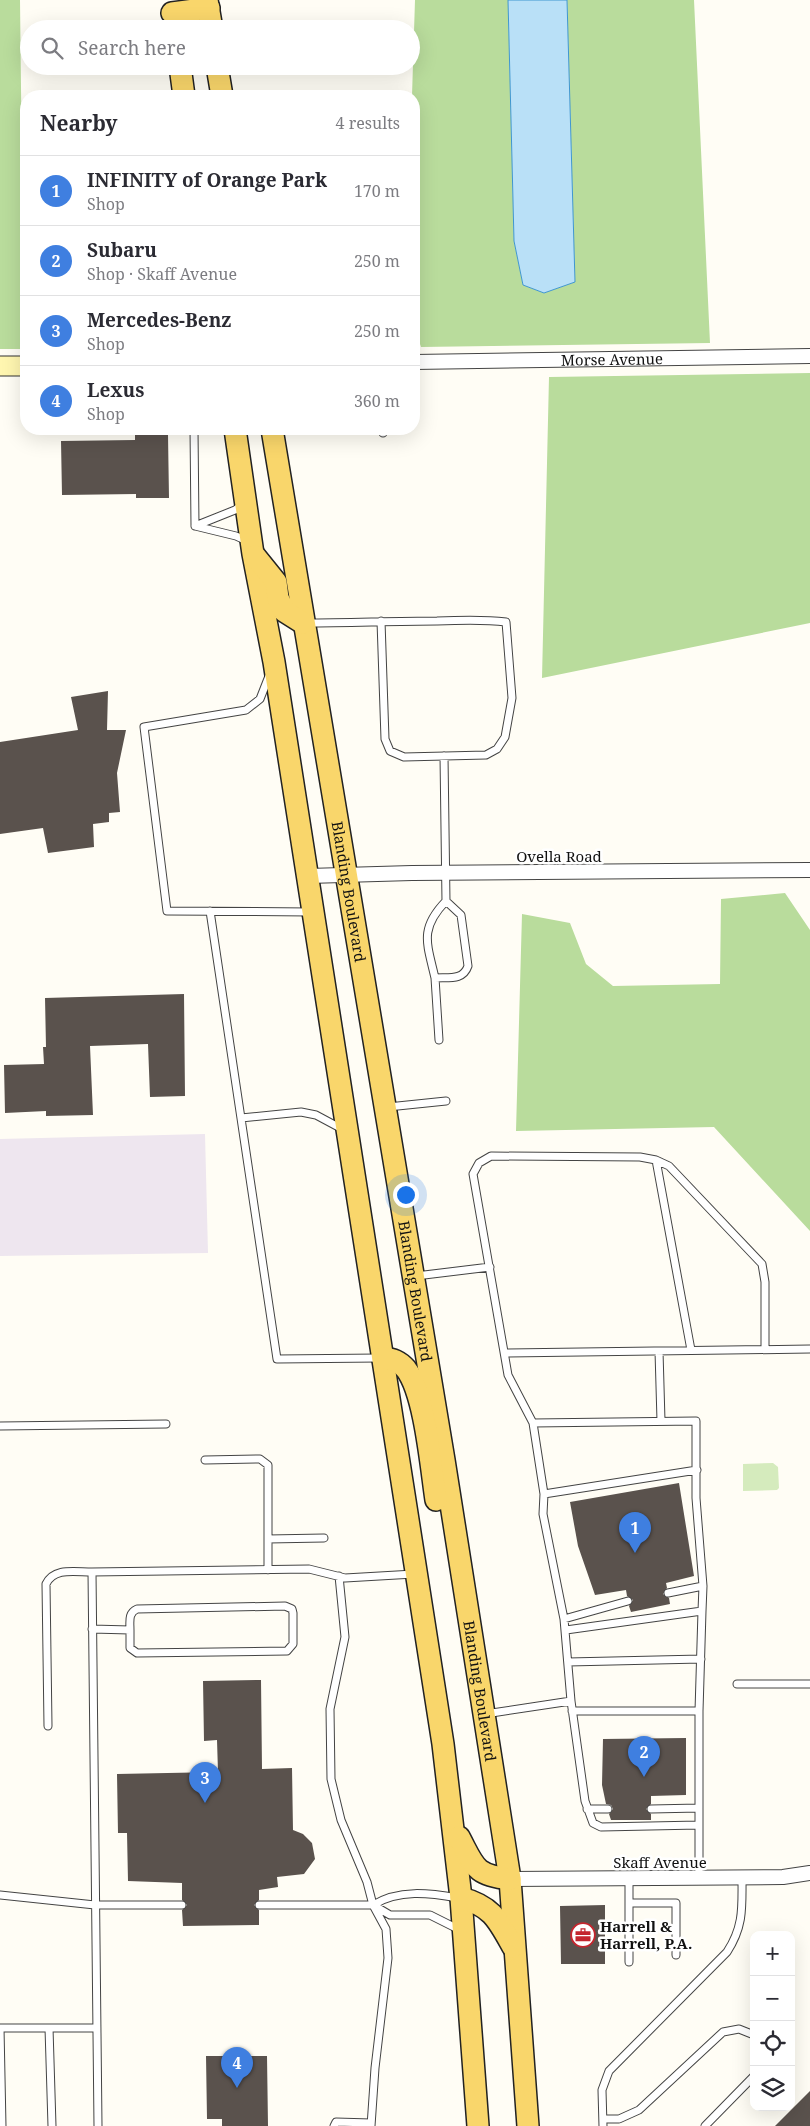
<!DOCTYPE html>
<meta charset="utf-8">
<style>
body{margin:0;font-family:"Noto Serif",serif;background:#f7f7f7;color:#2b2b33}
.controls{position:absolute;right:15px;bottom:15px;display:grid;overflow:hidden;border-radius:10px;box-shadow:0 5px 20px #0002}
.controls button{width:45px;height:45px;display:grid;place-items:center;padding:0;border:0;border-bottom:1px solid #e1e1e2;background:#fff;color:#2b2b33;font:25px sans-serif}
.you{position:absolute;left:405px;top:1194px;width:18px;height:18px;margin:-12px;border:4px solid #fff;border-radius:50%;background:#1a73e8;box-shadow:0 0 0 8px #1a73e833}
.badge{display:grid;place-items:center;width:32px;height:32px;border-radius:50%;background:#c4262e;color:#fff;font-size:16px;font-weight:700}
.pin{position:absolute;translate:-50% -41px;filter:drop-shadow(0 1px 2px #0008)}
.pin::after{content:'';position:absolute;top:26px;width:18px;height:15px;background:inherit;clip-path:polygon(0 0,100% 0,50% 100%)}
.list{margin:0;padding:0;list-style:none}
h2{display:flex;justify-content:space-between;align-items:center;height:65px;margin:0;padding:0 20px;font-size:21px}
h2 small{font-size:16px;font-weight:400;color:#7c7c81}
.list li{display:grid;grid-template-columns:32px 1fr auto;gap:15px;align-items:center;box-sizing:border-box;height:70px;padding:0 20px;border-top:1px solid #e1e1e2}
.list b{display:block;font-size:19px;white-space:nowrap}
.list p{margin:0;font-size:16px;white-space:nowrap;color:#7c7c81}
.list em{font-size:16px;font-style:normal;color:#7c7c81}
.icon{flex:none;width:28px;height:28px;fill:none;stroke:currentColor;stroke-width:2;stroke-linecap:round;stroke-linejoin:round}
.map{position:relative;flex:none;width:810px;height:2126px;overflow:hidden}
.search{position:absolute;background:#fff;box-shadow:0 5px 20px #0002;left:20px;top:20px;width:400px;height:55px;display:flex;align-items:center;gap:12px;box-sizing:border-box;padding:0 18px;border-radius:28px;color:#7c7c81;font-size:19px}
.panel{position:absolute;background:#fff;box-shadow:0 5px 20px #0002;left:20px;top:90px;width:400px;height:345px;border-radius:20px}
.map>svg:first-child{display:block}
.industrial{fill:#eee6ef}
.green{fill:#d5ebbd}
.forest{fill:#b9dc9c}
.water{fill:#b9e0f7;stroke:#3f96cf}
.building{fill:#5a524d}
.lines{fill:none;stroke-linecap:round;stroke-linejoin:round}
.lane-casing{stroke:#444;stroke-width:9}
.street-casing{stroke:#444;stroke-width:16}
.secondary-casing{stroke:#333;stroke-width:21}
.primary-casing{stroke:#222;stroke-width:24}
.lane{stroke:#fff;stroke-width:7}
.street{stroke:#fff;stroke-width:14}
.secondary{stroke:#fff6b0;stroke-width:19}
.primary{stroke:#f9d66b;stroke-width:21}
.labels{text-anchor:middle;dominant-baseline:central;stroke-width:5;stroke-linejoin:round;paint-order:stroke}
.street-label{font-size:15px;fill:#111;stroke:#fff}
.poi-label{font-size:15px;font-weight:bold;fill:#111;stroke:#fff;text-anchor:start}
</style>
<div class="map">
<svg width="810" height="2126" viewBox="0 0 810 2126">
<rect width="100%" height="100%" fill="#fffdf5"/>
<path class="industrial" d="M205 1134 208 1253 0 1256V1139Z"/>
<path class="green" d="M773 1463 778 1467 779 1488 777 1490 743 1491V1464Z"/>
<path class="forest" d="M0 0H20L24 349H0Z
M415 0H508L514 241 523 285 544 293 575 282 567 0H694L710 343 421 347 414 326V96H412Z
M810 373V623L542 678 549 377Z
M785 893 810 930V1231L714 1127 516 1131 522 914 570 923 586 964 613 986 720 984 721 899Z"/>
<path class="water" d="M508 0H567L575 282 544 293 523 285 514 241Z"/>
<path class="building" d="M135 435H168L169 498H136V494L62 495 61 441 135 440Z
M108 691 107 730H126L117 773 120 812 109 813V822L93 824 94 847 48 853 43 828 0 834V742L78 730 71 697Z
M184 994 185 1096 150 1097 148 1044 90 1046 93 1115 46 1116V1111L5 1113 4 1065 44 1064 43 1047H46L45 998Z
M679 1483 694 1576 666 1583 667 1588 663 1594 669 1598 670 1604 631 1612 629 1606 633 1600 627 1596 626 1590 595 1595 578 1546 570 1502Z
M261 1680 262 1769 292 1768 293 1830 303 1834 312 1843 315 1859 304 1874 277 1877 278 1887 259 1890V1900L254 1905 259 1910V1925L183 1926 182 1910 187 1905 182 1900V1883L128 1881 127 1833H118L117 1774 218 1772 217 1740 204 1741 203 1681Z
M686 1738V1795L651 1796V1804L646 1809 651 1814V1820H611L609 1814 613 1809 611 1805 606 1804 602 1785 603 1739Z
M605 1905V1964H561L560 1906Z
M206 2056H267L268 2126H222V2119H207Z
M810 2091V2126H775Z"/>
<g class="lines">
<g class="lane-casing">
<path id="lane" d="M194 429 195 526
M383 429V433
M195 526 236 536 247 541
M195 526 235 510 243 504
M306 623C350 623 393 621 437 621 459 620 483 619 506 622L512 698 505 737 497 749 486 755 404 757 390 751 385 739 381 621
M269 676 260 699 246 710 144 727 167 911 310 912
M444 756 446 901C419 929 427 943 435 978 448 977 463 981 468 966L461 915 446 901
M210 911 277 1359 379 1358
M435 978 439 1040
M388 1107 446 1101
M241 1118 301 1112 316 1115 344 1130
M656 1160 691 1350
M416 1276 490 1267
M659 1351 661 1421
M505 1353 810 1349
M533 1423 508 1375 473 1174 479 1163 491 1156 640 1157 656 1160 669 1166 762 1264 765 1282V1349
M0 1426 166 1424
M205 1460 260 1459 268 1465V1570
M544 1494 697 1470
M268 1539 324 1538
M339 1576 345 1637 330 1709 331 1779 341 1820 367 1882 373 1905 386 1929 388 1958 375 2068 371 2126
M668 1593 703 1586
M564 1619 628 1601
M92 1629 130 1630C130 1621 128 1613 137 1609L285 1606 292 1609 293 1613V1644L287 1651 137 1653 130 1648V1630
M568 1662 701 1659
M737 1684H810
M571 1701 585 1801 593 1823 601 1827 699 1825V1711H572
M699 1711 702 1611
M485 1714 571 1701 564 1619 543 1514 544 1494 533 1423 696 1421V1498L703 1586 702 1611 566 1630
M48 1726 46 1584C54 1567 75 1572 92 1572
M587 1809H608
M651 1809 699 1808
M699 1825V1878
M629 1878V1962
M0 1895 95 1905H182
M458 1898C429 1893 399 1889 373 1905L390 1915H430L460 1930
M629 1903H676V1955
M259 1905H373
M49 2028 52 2126
M603 2119H619L639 2110 723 2032 739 2029 754 2035
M2 2126 0 2028H97
M98 2126 92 1572 309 1569 345 1578 414 1574
M334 2126 336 2122 371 2123
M603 2126 602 2090 609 2071 727 1952C744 1926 742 1907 742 1877
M705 2126 754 2076"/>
</g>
<g class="street-casing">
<g id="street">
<path id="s1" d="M414 362 810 356"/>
<path d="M308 876 412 873 810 870"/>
<path d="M510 1879 783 1877 810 1873"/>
</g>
</g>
<g class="secondary-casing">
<path id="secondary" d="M0 366H26"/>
</g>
<g class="primary-casing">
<g id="primary">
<path d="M207 0 212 29"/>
<path d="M172 13 209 8"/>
<path d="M180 66 184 96"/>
<path d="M217 66 222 96"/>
<path d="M235 429 253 554 274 662 443 1744 461 1898 478 2126"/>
<path id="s2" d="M272 429 444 1460 510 1879 528 2126"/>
<path d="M255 556 276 582 278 598 284 611 303 623"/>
<path d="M383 1358C393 1359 399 1361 406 1369 425 1394 431 1467 436 1500"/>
<path d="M459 1837C475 1867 474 1875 510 1879"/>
<path d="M461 1898C492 1906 498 1920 513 1947"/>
</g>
</g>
<use href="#lane" class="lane"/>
<use href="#street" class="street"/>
<use href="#secondary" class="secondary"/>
<use href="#primary" class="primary"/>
</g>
<defs>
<g id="office-ring" transform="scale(1.25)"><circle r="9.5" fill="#fff" stroke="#c4262e" stroke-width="1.5"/><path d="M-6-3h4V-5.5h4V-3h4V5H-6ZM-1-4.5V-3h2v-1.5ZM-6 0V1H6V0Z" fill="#c4262e"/></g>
</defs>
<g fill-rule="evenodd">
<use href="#office-ring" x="583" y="1935"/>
</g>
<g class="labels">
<g class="street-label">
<text stroke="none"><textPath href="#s1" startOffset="198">Morse Avenue</textPath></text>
<text x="559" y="856">Ovella Road</text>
<text stroke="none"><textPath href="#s2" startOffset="469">Blanding Boulevard</textPath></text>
<text stroke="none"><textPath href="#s2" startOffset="874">Blanding Boulevard</textPath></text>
<text stroke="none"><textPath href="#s2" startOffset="1279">Blanding Boulevard</textPath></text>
<text x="660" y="1862">Skaff Avenue</text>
</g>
<g class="poi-label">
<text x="600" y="1926">Harrell &amp;<tspan x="600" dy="17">Harrell, P.A.</tspan></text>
</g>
</g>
</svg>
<div class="controls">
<button>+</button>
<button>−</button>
<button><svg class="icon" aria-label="locate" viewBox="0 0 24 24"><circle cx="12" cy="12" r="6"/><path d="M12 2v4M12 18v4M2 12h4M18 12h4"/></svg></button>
<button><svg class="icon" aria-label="layers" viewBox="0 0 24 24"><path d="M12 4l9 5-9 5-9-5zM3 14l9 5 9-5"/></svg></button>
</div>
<div class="you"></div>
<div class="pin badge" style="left:635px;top:1553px;background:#3f7fe0">1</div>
<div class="pin badge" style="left:644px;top:1777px;background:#3f7fe0">2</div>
<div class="pin badge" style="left:205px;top:1803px;background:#3f7fe0">3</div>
<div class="pin badge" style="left:237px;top:2088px;background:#3f7fe0">4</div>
<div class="search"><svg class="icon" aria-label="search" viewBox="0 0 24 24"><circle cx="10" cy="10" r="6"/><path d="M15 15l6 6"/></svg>Search here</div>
<section class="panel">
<h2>Nearby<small>4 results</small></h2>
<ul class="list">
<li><span class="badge" style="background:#3f7fe0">1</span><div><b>INFINITY of Orange Park</b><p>Shop</p></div><em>170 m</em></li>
<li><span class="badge" style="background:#3f7fe0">2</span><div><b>Subaru</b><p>Shop · Skaff Avenue</p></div><em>250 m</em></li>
<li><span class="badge" style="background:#3f7fe0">3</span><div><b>Mercedes-Benz</b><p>Shop</p></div><em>250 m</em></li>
<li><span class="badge" style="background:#3f7fe0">4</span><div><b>Lexus</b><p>Shop</p></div><em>360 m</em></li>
</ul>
</section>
</div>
